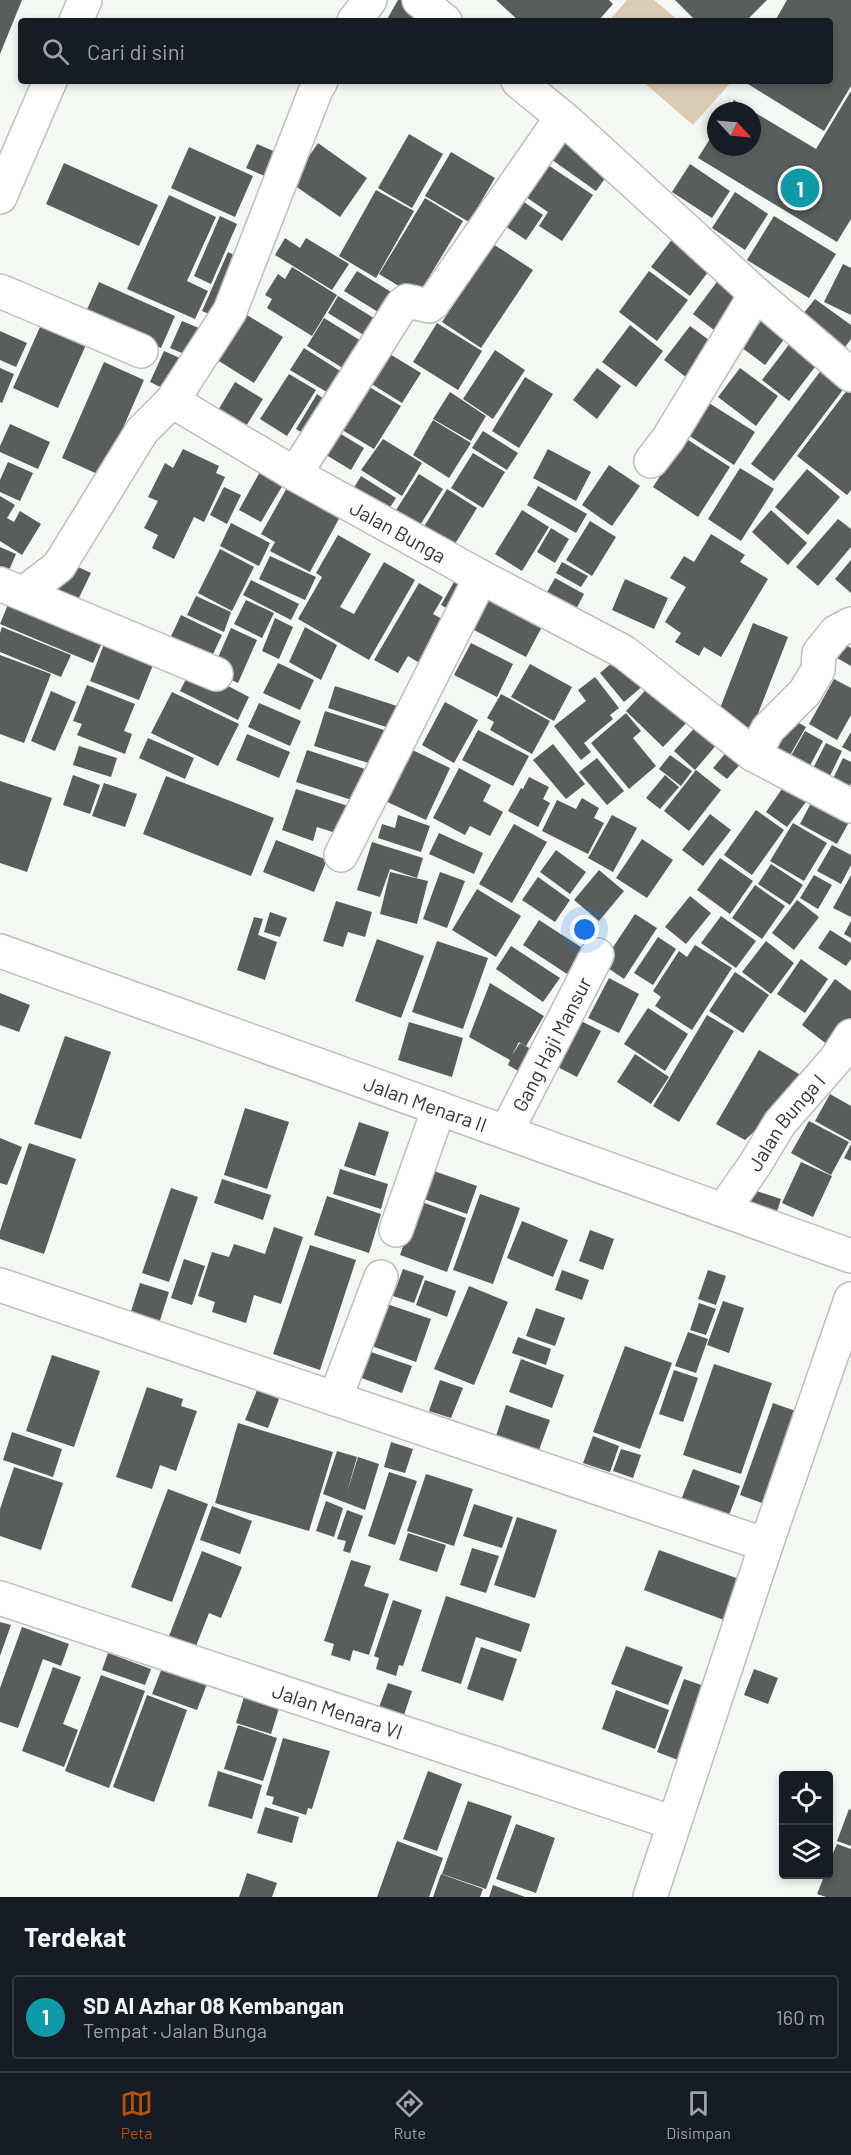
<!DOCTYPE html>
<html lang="id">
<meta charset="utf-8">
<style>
body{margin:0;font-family:Barlow,sans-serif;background:#20242c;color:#f1f3f6}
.controls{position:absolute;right:18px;bottom:18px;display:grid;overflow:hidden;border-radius:6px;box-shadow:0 3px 9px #0003}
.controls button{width:54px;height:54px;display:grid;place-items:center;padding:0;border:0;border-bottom:2px solid #363941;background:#171b24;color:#f1f3f6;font:30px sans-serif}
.compass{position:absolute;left:707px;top:102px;width:54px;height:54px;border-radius:50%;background:#171b24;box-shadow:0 3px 9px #0003;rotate:116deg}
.you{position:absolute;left:585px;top:930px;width:21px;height:21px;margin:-15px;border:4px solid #fff;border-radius:50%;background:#1a73e8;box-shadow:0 0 0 9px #1a73e833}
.badge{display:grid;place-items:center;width:39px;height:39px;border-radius:50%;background:#b45309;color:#fff;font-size:20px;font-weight:700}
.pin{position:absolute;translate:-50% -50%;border:3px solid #fff;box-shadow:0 2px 6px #0006}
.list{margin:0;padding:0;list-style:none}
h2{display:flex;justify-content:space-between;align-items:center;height:78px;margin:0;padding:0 24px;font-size:26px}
h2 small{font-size:20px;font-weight:400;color:#9ea1a6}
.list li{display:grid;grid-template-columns:39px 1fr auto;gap:18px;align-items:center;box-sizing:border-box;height:84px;margin:0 12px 12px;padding:0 12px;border:2px solid #363941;border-radius:6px}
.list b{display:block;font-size:22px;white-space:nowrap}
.list p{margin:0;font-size:20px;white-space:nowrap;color:#9ea1a6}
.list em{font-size:20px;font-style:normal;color:#9ea1a6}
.icon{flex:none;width:33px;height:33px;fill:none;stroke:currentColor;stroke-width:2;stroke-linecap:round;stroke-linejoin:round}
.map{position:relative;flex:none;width:851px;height:1897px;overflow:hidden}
.search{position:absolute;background:#171b24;box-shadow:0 3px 9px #0003;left:18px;right:18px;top:18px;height:66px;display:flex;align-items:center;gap:15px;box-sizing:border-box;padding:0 21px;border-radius:6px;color:#9ea1a6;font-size:22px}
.sheet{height:174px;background:#171b24}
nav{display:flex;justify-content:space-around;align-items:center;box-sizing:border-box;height:84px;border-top:2px solid #363941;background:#171b24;font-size:16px;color:#9ea1a6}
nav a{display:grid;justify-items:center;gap:3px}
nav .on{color:#b45309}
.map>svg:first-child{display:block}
.green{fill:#daccb4}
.building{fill:#595d5c}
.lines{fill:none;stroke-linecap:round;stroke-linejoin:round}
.minor-casing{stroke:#bcbfbc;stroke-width:36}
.minor{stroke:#fff;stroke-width:33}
.labels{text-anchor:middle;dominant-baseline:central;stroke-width:6;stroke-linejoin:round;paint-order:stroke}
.street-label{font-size:20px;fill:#343534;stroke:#f4f7f4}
</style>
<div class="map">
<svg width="851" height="1897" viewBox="0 0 851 1897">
<rect width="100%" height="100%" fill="#f4f7f4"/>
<path class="green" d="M627 0H654L679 21H609Z
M642 81H732L693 125Z"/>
<path class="building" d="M0 0H22L0 54Z
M398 0H404L424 21H386Z
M496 0H609L613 4 598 21H519Z
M675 0H767L746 21H696Z
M787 0H851V86L824 131 743 81H830V21H775Z
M851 91V219L837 242 698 158 716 129V147H752V111H727L734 100 816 149Z
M409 134 443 154 412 208 378 188Z
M564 134 613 167 596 191 548 157Z
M318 143 367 178 340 217 291 183Z
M257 144 285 156 274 180 246 168Z
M189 147 253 176 235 217 171 188Z
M451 152 495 178 469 222 425 196Z
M539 159 593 195 562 241 539 226 548 212 523 195Z
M64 163 158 205 139 246 46 204Z
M690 164 730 191 712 218 672 192Z
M376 190 414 211 376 278 339 256Z
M735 192 768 214 745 250 712 228Z
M169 195 216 217 187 281 208 291 195 319 127 289Z
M425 198 463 221 417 297 379 274Z
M521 200 543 215 526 240 505 226Z
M220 216 237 224 211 284 194 276Z
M774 216 836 254 809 298 747 260Z
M676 234 714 264 690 296 651 267Z
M285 238 300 248 306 238 349 264 332 290 275 255Z
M493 244 533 270 481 348 442 322Z
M228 252 245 260 219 318 202 311Z
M843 264 851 268V315L824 302Z
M292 267 337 295 312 336 267 308 272 299 265 295 278 274 285 279Z
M357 271 396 295 383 315 344 291Z
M649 271 688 300 657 341 619 312Z
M722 275 743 291 714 330 693 314Z
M99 282 175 316 161 348 85 314Z
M338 296 377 320 367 337 328 313Z
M815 299 851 325V339L842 351 799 319Z
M242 312 283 337 254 383 214 358Z
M44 318 89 338 58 408 13 388Z
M324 318 371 347 354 375 307 346Z
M762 320 785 338 765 365 741 347Z
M182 321 206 331 194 358 170 348Z
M437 323 482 351 458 390 413 362Z
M630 325 663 351 636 387 602 362Z
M690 326 713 343 687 378 664 360Z
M0 331 27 343 16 367 0 360Z
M791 342 818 363 789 401 762 380Z
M304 348 348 376 335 397 290 370Z
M495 350 525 370 493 419 463 399Z
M164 351 189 362 175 394 150 382Z
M388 353 421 373 402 403 370 383Z
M104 362 144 380 102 476 62 458Z
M0 368 14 374 2 403 0 402Z
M597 368 621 386 597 419 573 400Z
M740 368 778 396 756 426 718 397Z
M822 369 845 387 774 481 751 464Z
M289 374 316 390 287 436 260 419Z
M525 377 553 394 519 448 492 431Z
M235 382 263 399 241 434 214 417Z
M361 382 401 406 374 449 334 425Z
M848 389 851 391V490L847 495 797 456Z
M450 392 486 416 471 441 433 419Z
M317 394 334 406 313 439 296 429Z
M709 403 755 432 734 465 688 435Z
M433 420 471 443 449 478 413 455Z
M10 424 50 442 38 469 0 452V446Z
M331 428 364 448 351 470 318 450Z
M483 431 518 453 507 470 472 448Z
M685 438 730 467 698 517 653 487Z
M383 439 422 463 402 496 361 470Z
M183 449 219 466 216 473 225 477 204 522 194 517 174 559 152 548 158 535 144 528 158 501 148 497 165 463 173 468Z
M548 449 591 472 576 501 533 478Z
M473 453 505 472 483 508 451 488Z
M8 462 33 473 20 501 0 492V480Z
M609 465 640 486 612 526 582 505Z
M740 468 774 489 741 541 708 519Z
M807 469 840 497 808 535 775 507Z
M261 470 284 483 261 522 239 510Z
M419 474 443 489 415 533 391 518Z
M361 476 396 498 382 520 347 499Z
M288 486 341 515 310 572 270 551 275 542 261 534Z
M538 486 587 514 576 533 527 505Z
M224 487 241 495 227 524 210 515Z
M447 489 477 508 447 557 417 538Z
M0 496 15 505 7 518 14 522 20 511 41 524 22 555 0 541Z
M522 510 549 527 522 571 495 554Z
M771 510 807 543 788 565 752 532Z
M838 519 851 529V547L818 586 796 567Z
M590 521 616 537 592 576 566 560Z
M231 523 270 543 259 566 220 546Z
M551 528 569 539 555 563 537 552Z
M711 534 745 555 740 562 768 579 721 657 704 647 699 656 675 642 681 633 665 622 686 587 670 578 684 556 694 562Z
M338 535 371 554 340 607 354 614 384 562 415 580 369 660 298 619 322 577 316 573Z
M0 547 16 554 7 575 0 572Z
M220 549 254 567 232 611 198 593Z
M270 556 316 577 305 600 259 579Z
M851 560V593L835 579Z
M67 562 91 573 74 608 50 597Z
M562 562 588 576 581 587 556 573Z
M555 578 584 594 571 619 541 603Z
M625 579 668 598 654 629 612 610Z
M251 580 299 604 291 620 243 595Z
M455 580 472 590 457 614 441 605Z
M419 583 443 597 433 614 451 624 426 667 408 656 398 673 374 660Z
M196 596 231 612 224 632 187 615Z
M11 597 105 636 93 663 0 624Z
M490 598 543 625 526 657 474 630Z
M246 600 274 613 262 638 234 624Z
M181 615 222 635 206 669 165 649Z
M275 618 293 627 279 659 262 651Z
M753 623 788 637 752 729 717 716Z
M2 627 71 655 61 677 0 652V633Z
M305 627 337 645 321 680 289 662Z
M231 628 257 640 238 683 212 671Z
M107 636 157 655 139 700 90 681Z
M839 641 851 648V666L832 655Z
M471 643 513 664 497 697 454 675Z
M0 655 51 674 24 743 0 734Z
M621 655 645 684 624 702 600 673Z
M278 663 314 680 300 710 263 693Z
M530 664 572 687 554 721 511 697Z
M192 667 249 697 238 720 180 691Z
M595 677 619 708 610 715 613 719 584 743 591 752 581 760 554 726 586 701 578 690Z
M656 679 694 715 663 747 626 711Z
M834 679 851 688V715L837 740 809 724Z
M87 685 135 704 124 731 132 734 125 754 77 735 82 724 73 721Z
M335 686 397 706 389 728 328 708Z
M51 691 76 702 55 751 31 741Z
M172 692 239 724 218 766 151 733Z
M501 694 550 721 532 754 490 730 494 722 487 718Z
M445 702 478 720 454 763 422 745Z
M259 703 301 721 290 746 248 727Z
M325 711 387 731 375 765 314 746Z
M626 713 641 731 633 738 656 766 629 789 591 743Z
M792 719 806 727 784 766 769 759Z
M697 725 718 743 695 770 674 751Z
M478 730 529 756 513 786 462 760Z
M805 731 823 741 806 773 787 763Z
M851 732V752L842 747Z
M247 734 290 752 279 778 236 760Z
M148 738 194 758 185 779 139 758Z
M826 743 842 751 827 782 810 774Z
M553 744 585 784 566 799 533 760Z
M79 746 117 758 111 777 73 765Z
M406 747 450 768 426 820 381 799Z
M729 749 743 761 727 779 713 768Z
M307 750 371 771 361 803 296 782Z
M670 755 692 771 681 786 659 769Z
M597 758 624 791 607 805 579 772Z
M843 758 851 762V783L845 795 829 787Z
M459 768 491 785 483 801 503 812 490 836 470 826 465 835 433 818Z
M696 770 721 790 689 831 664 811Z
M73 775 100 785 90 814 63 805Z
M665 775 679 787 660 809 646 798Z
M166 776 274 818 251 876 143 834Z
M529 777 549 787 543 799 550 803 538 827 508 811 521 788 523 789Z
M0 781 52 798 27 872 0 863Z
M104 783 137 794 125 827 92 816Z
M784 786 806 802 787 827 766 812Z
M296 789 351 807 342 835 317 827 313 841 282 830Z
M582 798 599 808 594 818 604 823 588 854 542 831 557 800 576 809Z
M811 803 849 822 837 844 800 824Z
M756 810 784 830 752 875 724 855Z
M710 814 731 830 703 866 682 850Z
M398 815 430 826 421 852 378 838 382 824 395 828Z
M612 815 637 828 613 872 588 858Z
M793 823 827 843 804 881 770 861Z
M514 824 547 842 512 903 479 884Z
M439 833 483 853 474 874 429 854Z
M642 839 673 860 647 898 616 878Z
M276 840 327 860 314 892 263 872Z
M372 842 423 858 417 878 390 869 380 897 357 890Z
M832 845 851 855V865L841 884 817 871Z
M556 850 586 872 570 894 540 872Z
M720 858 753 881 730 914 697 890Z
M771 864 803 885 790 905 758 884Z
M599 870 624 891 599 921 574 900Z
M390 872 428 881 417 924 380 914Z
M440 872 465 881 447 928 423 919Z
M814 875 832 885 818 909 800 898Z
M851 875V917L833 908Z
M538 877 570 900 555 922 522 900Z
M755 885 785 906 762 939 732 918Z
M477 889 521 916 496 957 452 930Z
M690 896 711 913 686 944 665 927Z
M797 900 819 917 794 950 772 933Z
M336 901 372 912 365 937 348 932 343 947 323 941Z
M270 912 287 918 280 937 264 932Z
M635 914 657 928 624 979 602 964Z
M721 916 756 941 736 968 701 943Z
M254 917 263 919 258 935 277 942 265 980 237 970Z
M539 920 584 949 567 974 523 945Z
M851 921V938L844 934Z
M830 930 851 943V959L846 966 818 948Z
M658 937 676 949 653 985 634 973Z
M377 939 424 956 401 1018 355 1001Z
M437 941 488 958 463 1029 412 1012Z
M766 941 794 963 771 994 742 972Z
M695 945 732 968 692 1030 655 1006 661 997 653 991 679 951 687 957Z
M511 946 560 978 543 1002 496 969Z
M801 959 828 979 805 1013 777 994Z
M735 972 769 995 743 1033 709 1011Z
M609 978 639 994 619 1033 588 1018Z
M835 979 851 991V1032L837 1052 802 1025Z
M490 983 544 1016 526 1046 519 1042 512 1055 520 1043 535 1051 523 1074 508 1065 510 1060 469 1037Z
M0 993 30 1005 19 1032 0 1025Z
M648 1008 688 1034 665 1071 624 1044Z
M707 1015 734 1031 679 1122 653 1106Z
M573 1017 601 1031 577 1077 550 1063Z
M409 1022 463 1038 452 1077 398 1060Z
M65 1036 111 1052 81 1139 34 1124Z
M759 1050 809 1080 745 1140 716 1124Z
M635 1054 669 1077 651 1104 617 1082Z
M830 1094 851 1106V1141L815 1121Z
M245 1108 289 1122 267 1189 224 1175Z
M809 1121 849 1142 831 1175 791 1153Z
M359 1122 389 1132 375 1176 344 1166Z
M0 1138 22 1147 7 1185 0 1183Z
M29 1143 76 1159 44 1254 0 1239V1231Z
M851 1144V1161L844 1158Z
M801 1162 832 1176 813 1217 782 1203Z
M340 1169 388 1184 381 1209 333 1194Z
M431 1170 477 1186 467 1214 421 1198Z
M222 1179 271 1195 263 1220 214 1203Z
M171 1188 198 1197 169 1282 142 1273Z
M750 1189 781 1199 773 1224 742 1213Z
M480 1194 520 1208 493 1284 453 1270Z
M327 1196 381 1214 369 1253 314 1235Z
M419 1201 466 1218 447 1272 400 1255Z
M522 1221 568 1240 553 1277 507 1258Z
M274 1227 303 1237 281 1304 254 1295 246 1323 212 1312 215 1302 198 1296 212 1252 229 1257 234 1244 265 1254Z
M590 1230 614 1239 603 1270 579 1261Z
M310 1245 356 1260 320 1370 273 1354Z
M184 1259 205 1266 192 1305 171 1298Z
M403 1269 424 1276 414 1303 393 1296Z
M562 1270 589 1280 582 1300 555 1290Z
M708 1270 726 1276 716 1305 698 1299Z
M425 1280 456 1291 447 1317 416 1305Z
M140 1283 169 1292 156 1333 127 1324Z
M469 1286 508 1302 474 1385 434 1369Z
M723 1301 744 1308 729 1353 707 1345Z
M384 1303 431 1319 416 1362 369 1345Z
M699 1303 716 1309 706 1335 690 1330Z
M536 1308 565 1318 555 1346 526 1336Z
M688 1332 708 1339 696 1373 675 1366Z
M518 1337 551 1349 546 1365 512 1353Z
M625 1346 672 1363 640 1449 593 1432Z
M368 1351 412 1366 402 1393 359 1377Z
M52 1355 100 1371 74 1447 26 1431Z
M521 1359 564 1375 552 1408 509 1392Z
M714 1364 772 1383 741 1474 683 1455Z
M674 1370 698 1378 683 1422 659 1414Z
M440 1380 463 1388 451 1418 429 1411Z
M147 1387 183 1399 181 1406 197 1411 176 1471 160 1465 152 1489 116 1477Z
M257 1390 279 1399 268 1428 245 1420Z
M773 1403 804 1414 770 1506 740 1495Z
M506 1405 550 1420 539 1450 496 1436Z
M238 1423 333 1452 309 1531 215 1503Z
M12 1432 62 1449 53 1477 3 1460Z
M593 1436 619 1446 610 1472 583 1463Z
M391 1442 413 1449 405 1473 384 1467Z
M621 1449 641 1455 633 1478 613 1471Z
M337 1451 357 1457 347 1492 358 1457 379 1464 365 1510 323 1494Z
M14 1467 63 1483 41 1550 0 1536V1509Z
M693 1469 740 1486 728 1518 681 1500Z
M389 1472 417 1481 395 1545 368 1536Z
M426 1474 473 1489 454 1546 407 1531Z
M168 1489 208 1504 172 1602 131 1587Z
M326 1501 343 1508 334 1537 316 1531Z
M474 1504 513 1517 502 1548 463 1536Z
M212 1506 252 1521 240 1554 200 1540Z
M347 1510 363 1516 350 1553 343 1551 346 1541 337 1539Z
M517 1517 557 1530 535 1598 494 1585Z
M408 1533 446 1545 437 1572 399 1560Z
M472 1548 499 1556 486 1593 460 1585Z
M659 1550 739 1579 724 1620 644 1590Z
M202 1551 242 1567 221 1618 209 1613 196 1646 169 1636Z
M351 1560 371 1566 364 1586 389 1594 369 1655 353 1650 350 1661 331 1655 334 1644 324 1641Z
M446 1596 530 1624 521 1652 476 1637 461 1684 421 1671Z
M393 1600 422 1610 403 1666 399 1665 396 1676 376 1669 379 1658 374 1656Z
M0 1622 11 1625 0 1656Z
M22 1627 69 1644 61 1666 43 1659 18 1728 0 1722V1688Z
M626 1646 683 1667 668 1705 611 1684Z
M481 1647 517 1659 503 1701 467 1689Z
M108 1653 151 1669 145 1685 102 1670Z
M53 1667 81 1677 63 1724 78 1730 64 1767 22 1751Z
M162 1668 207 1684 197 1710 152 1694Z
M754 1669 778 1678 768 1704 744 1695Z
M101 1675 145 1691 109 1788 65 1771Z
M684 1679 713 1689 686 1763 657 1752Z
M388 1683 412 1691 403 1718 378 1710Z
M616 1690 669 1710 655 1749 602 1729Z
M147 1695 187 1710 154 1802 113 1787Z
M244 1697 279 1708 271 1734 236 1723Z
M238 1725 277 1738 263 1781 224 1769Z
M283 1738 330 1751 312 1809 308 1808 306 1815 272 1804 274 1797 266 1795Z
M218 1771 262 1785 252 1819 208 1806Z
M428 1771 462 1784 437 1851 403 1839Z
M468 1801 512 1816 486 1889 442 1874Z
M265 1807 299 1817 292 1843 257 1833Z
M849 1809 851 1810V1846L837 1841Z
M516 1824 555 1838 536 1893 496 1879Z
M397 1841 443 1858 429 1897H377Z
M837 1844 851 1849V1897H826L817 1894 825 1874H828V1865Z
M247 1873 277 1883 272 1897H239Z
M441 1874 483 1889 480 1897H433Z
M493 1885 525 1897H489Z"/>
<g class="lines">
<g class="minor-casing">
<g id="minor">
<path d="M419 0 445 21"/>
<path d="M76 21 85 0"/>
<path d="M354 21 370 0"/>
<path d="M518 81 569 123 756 294 851 375"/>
<path d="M0 197 50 81"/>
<path d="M0 291 141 351"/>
<path id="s1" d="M172 401 295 474 481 577 624 652 754 755 851 806"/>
<path d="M651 461 668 439 756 294"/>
<path d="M295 474 402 305 407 301 429 306 433 303 562 117"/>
<path d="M0 584 216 674"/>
<path d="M24 593 59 566 142 431 172 401 230 311 315 92 321 81"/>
<path d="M754 755 768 729 805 692 818 670 819 653 836 632 851 624"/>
<path d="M341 855 481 577"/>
<path id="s2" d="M0 951 851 1256"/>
<path id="s3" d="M506 1132 597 955"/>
<path id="s4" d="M723 1210 754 1166 780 1123 836 1059 851 1036"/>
<path d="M396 1230 439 1108"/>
<path d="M0 1285 766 1545"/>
<path d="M335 1399 381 1277"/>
<path id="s5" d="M0 1598 674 1823"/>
<path d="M650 1897 766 1545 851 1299"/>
</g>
</g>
<use href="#minor" class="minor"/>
</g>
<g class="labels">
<g class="street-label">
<text stroke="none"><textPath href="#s1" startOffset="261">Jalan Bunga</textPath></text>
<text stroke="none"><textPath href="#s3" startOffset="99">Gang Haji Mansur</textPath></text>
<text stroke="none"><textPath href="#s2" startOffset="452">Jalan Menara II</textPath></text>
<text stroke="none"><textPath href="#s4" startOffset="108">Jalan Bunga I</textPath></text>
<text stroke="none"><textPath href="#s5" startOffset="356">Jalan Menara VI</textPath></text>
</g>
</g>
</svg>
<div class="controls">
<button><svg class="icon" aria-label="locate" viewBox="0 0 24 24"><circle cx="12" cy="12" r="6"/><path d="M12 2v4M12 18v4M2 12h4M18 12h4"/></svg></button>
<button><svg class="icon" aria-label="layers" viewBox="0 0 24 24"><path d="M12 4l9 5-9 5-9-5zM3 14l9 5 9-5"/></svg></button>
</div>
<svg class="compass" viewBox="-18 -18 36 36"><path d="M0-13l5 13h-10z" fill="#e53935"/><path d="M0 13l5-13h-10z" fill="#9ea1a6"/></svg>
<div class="you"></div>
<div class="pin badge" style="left:800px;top:188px;background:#0f9aa8">1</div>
<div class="search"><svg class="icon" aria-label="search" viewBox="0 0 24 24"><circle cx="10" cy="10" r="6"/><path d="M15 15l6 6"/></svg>Cari di sini</div>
</div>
<section class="sheet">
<h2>Terdekat<small></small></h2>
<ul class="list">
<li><span class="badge" style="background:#0f9aa8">1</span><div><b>SD Al Azhar 08 Kembangan</b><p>Tempat · Jalan Bunga</p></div><em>160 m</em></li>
</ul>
</section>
<nav>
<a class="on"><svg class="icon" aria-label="map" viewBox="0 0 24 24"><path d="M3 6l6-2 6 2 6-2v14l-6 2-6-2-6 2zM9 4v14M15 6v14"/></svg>Peta</a>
<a><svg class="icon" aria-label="directions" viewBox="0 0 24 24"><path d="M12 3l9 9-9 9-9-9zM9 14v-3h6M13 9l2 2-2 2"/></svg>Rute</a>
<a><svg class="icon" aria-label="saved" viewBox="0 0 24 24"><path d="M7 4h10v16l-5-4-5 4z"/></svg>Disimpan</a>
</nav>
